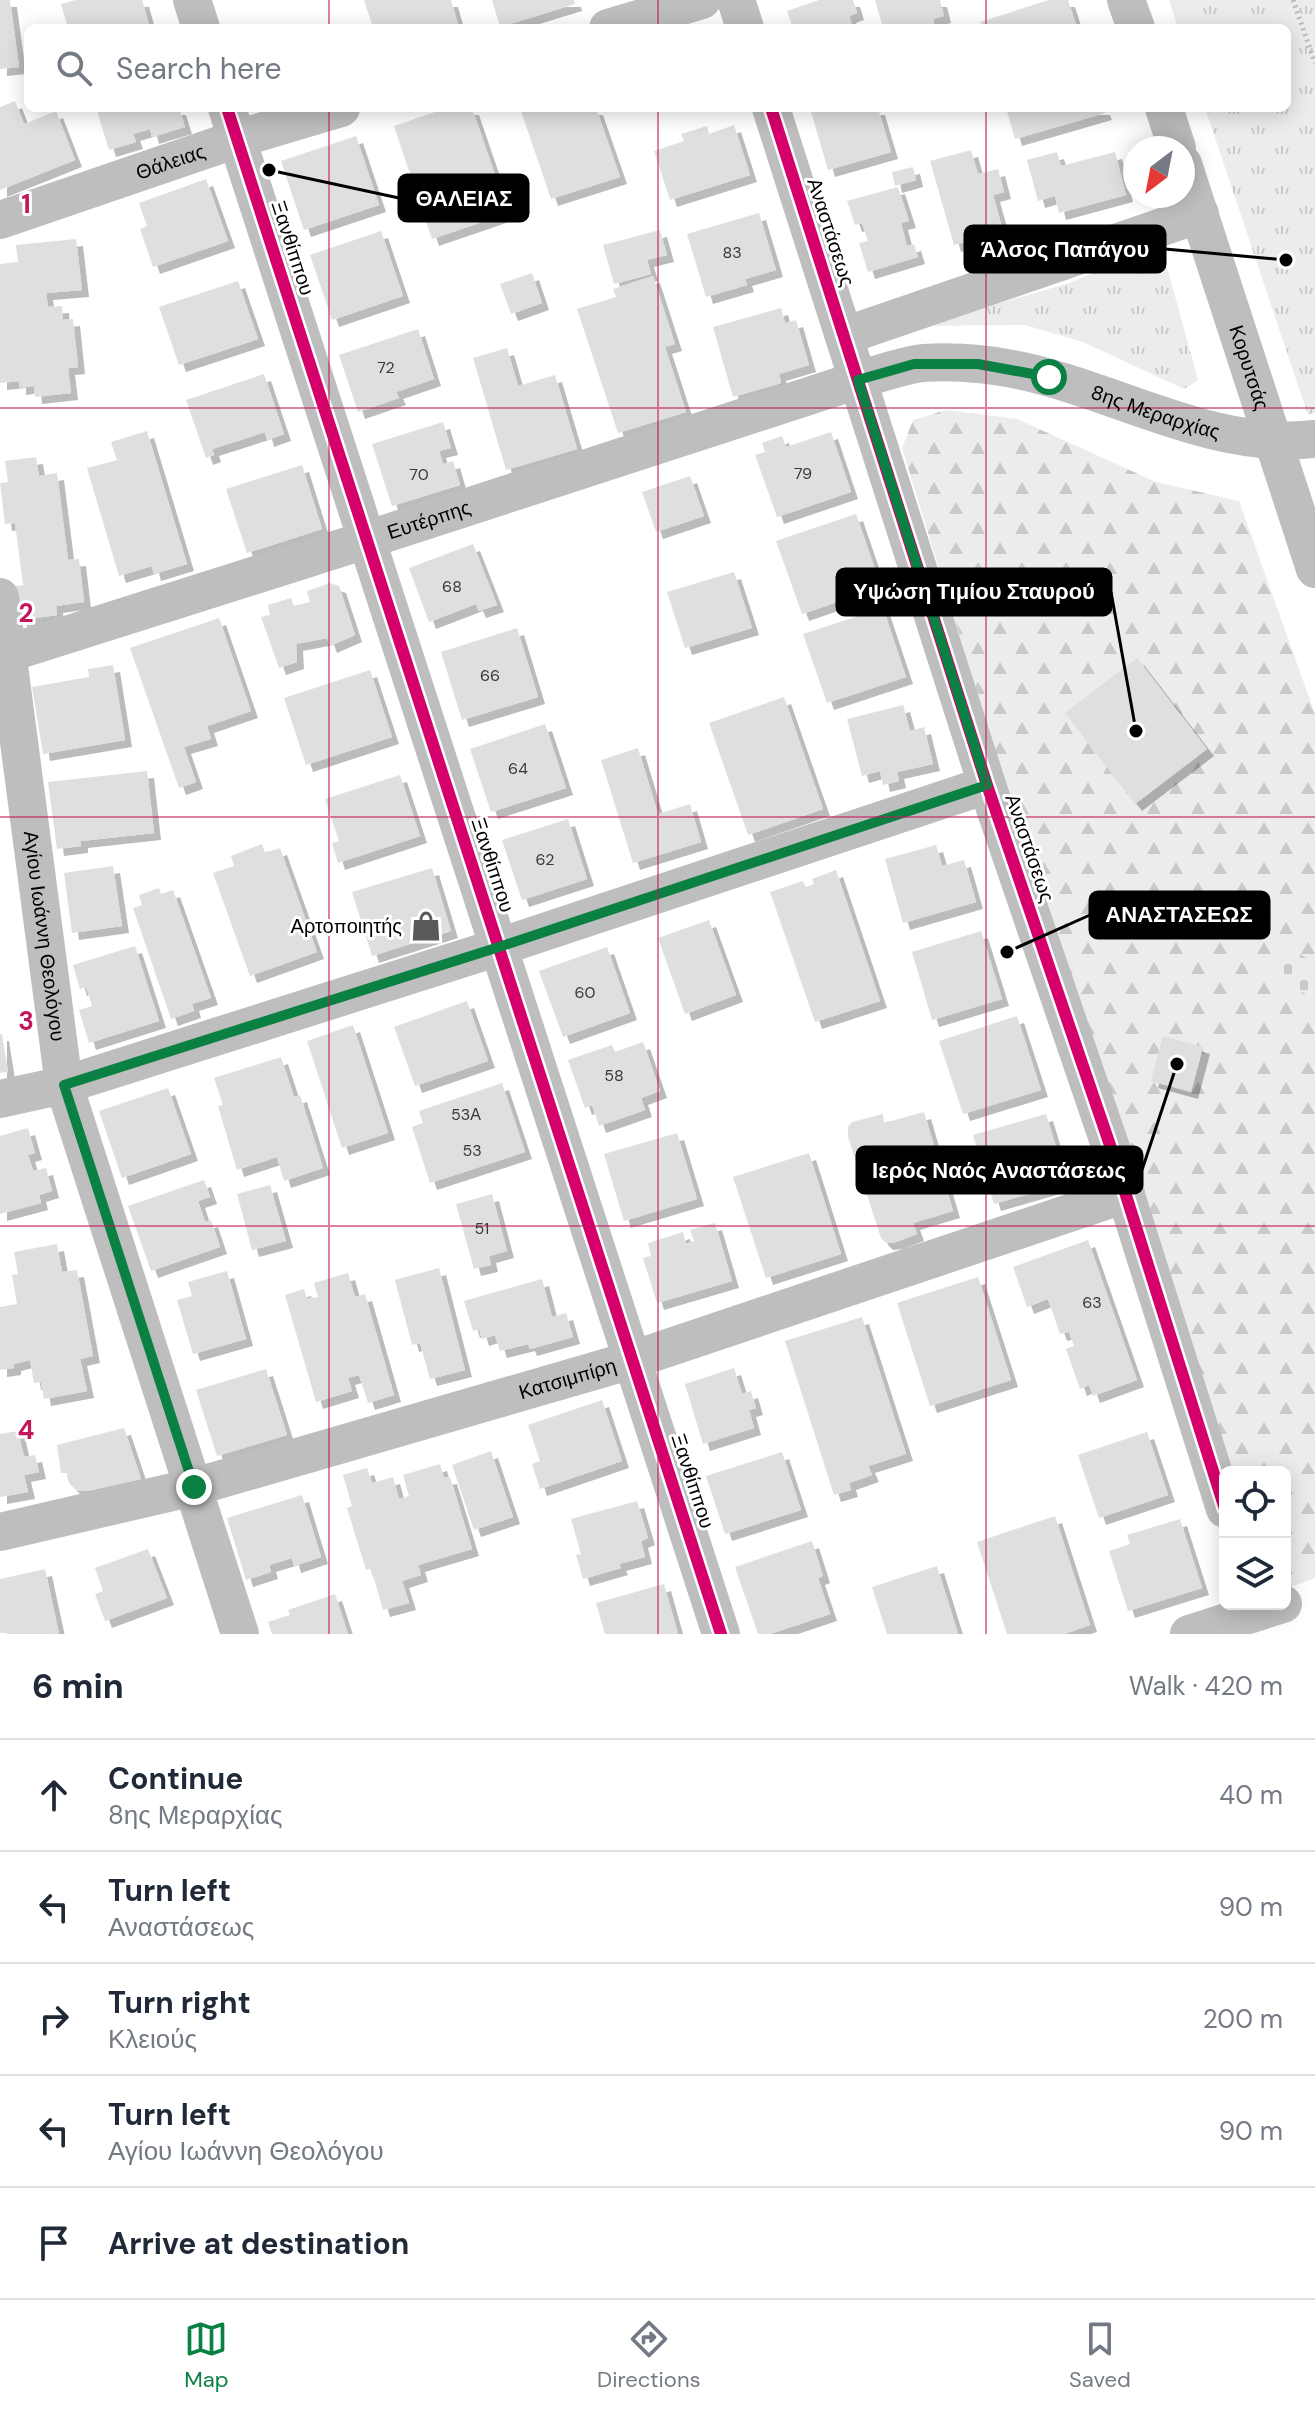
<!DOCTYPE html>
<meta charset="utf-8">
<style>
body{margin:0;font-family:"DM Sans",sans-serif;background:#f2f2f3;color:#1f2937}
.controls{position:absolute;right:24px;bottom:24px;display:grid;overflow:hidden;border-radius:12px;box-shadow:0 4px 20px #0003}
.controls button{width:72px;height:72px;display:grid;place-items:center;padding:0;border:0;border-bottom:2px solid #e0e1e3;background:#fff;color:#1f2937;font:40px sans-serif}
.compass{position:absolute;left:1123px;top:136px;width:72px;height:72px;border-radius:50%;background:#fff;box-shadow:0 4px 20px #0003;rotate:212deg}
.stop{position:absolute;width:24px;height:24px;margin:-18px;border:6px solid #0b8043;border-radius:50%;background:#fff}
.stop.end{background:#0b8043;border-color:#fff;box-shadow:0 2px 8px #0008}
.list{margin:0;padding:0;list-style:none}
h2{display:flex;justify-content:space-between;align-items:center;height:104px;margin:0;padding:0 32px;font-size:34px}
h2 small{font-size:26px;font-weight:400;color:#747a83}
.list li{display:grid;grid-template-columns:52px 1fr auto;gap:24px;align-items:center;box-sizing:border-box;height:112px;padding:0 32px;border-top:2px solid #e0e1e3}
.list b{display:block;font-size:30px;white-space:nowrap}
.list p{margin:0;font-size:26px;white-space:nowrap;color:#747a83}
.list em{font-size:26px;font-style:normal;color:#747a83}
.icon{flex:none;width:44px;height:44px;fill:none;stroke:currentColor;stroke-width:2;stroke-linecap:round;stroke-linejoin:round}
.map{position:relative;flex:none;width:1315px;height:1634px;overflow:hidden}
.search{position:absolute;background:#fff;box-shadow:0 4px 20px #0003;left:24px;right:24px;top:24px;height:88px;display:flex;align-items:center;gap:20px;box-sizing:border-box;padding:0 28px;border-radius:12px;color:#747a83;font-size:30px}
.sheet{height:664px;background:#fff}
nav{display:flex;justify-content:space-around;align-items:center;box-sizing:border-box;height:112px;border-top:2px solid #e0e1e3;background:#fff;font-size:22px;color:#747a83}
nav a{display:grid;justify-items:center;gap:4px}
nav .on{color:#0b8043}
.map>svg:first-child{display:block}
.grass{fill:url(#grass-tufts)}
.forest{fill:url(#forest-firs)}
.cemetery{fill:url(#cemetery-stones)}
.building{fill:#dfdfdf;filter:url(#shadow)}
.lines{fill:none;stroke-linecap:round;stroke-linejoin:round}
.path{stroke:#b9b9b9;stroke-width:5;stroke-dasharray:2 4;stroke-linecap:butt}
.minor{stroke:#bebebe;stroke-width:38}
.cycleway-casing{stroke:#fff;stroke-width:17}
.cycleway{stroke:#d6006c;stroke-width:12}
.route{stroke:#0b8043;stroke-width:10}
.grid{fill:none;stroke:#c2185b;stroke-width:2;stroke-opacity:0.55}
.labels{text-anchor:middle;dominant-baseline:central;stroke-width:6;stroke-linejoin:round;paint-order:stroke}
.number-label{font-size:16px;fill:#383838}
.street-label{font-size:20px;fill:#000;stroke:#fff}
.poi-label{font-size:20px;fill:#000;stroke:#fff;text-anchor:end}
.grid-label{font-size:26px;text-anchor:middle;font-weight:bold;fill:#c2185b;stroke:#fff;stroke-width:6;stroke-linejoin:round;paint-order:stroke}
.leader{fill:none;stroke:#000;stroke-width:3}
.callout-dot{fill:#000;stroke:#fff;stroke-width:3}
.callout{fill:#000;stroke:#000;stroke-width:3}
.callout-label{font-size:22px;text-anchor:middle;font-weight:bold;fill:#fff}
</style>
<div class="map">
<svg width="1315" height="1634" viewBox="0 0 1315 1634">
<defs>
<pattern id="grass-tufts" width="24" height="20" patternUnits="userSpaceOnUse" patternTransform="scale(2)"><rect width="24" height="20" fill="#ececec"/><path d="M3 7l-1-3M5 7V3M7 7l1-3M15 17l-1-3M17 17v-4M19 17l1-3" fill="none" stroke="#c9c9c9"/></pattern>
<pattern id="forest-firs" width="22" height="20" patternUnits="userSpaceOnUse" patternTransform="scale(2)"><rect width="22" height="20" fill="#ececec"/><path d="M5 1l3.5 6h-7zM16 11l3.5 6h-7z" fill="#c9c9c9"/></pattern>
<pattern id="cemetery-stones" width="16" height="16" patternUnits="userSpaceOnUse" patternTransform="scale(2)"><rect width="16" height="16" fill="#ececec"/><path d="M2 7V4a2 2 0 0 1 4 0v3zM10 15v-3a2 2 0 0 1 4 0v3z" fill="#c9c9c9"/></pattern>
<filter id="shadow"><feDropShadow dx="7" dy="7" stdDeviation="0" flood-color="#0004"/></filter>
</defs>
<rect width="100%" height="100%" fill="#fff"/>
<path class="grass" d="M1169 0H1315V413L1308 415 1205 108H1287V28H1178Z
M1161 245 1198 380 1184 389 1083 342 1025 325 921 326 1069 283Z"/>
<path class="forest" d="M946 410 1017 419 1156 482 1239 501 1315 714V1578L1285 1589V1472H1225V1499L902 448 913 420Z"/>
<path class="cemetery" d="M1291 949 1315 963V999L1277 978Z"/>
<path class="building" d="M0 0H10L19 67 0 69Z
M76 0H142L150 28H68L61 4Z
M364 0H451L459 28H373Z
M492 0H574L575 4 500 27Z
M819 0H853L857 13 849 16 853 28H793L787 11Z
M875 0H940L944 16 933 19 935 28H896L895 25 883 28Z
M1049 0H1068L1077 28H982L980 22Z
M15 101 24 124 56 111 75 160 0 190V107Z
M96 108H179L185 127 152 137 150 129 133 134 136 142 109 150Z
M447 108H472L508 213 432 239 394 126Z
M520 108H596L620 177 551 199Z
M810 108H878L891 152 828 170Z
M1006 108H1103L1105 113 1015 139Z
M734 125 750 175 670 200 654 151 684 141 681 134 707 126 709 134Z
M356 136 379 205 304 230 281 161Z
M971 150 978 174 998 169 1004 192 993 195 1003 231 954 245 930 161Z
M1057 152 1061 166 1115 152 1126 195 1059 213 1055 196 1038 201 1027 160Z
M913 167 916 180 895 186 892 172Z
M206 179 228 241 153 267 140 229 147 226 139 203Z
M898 187 909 221 901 223 907 246 914 244 918 257 868 272 859 243 868 241 862 223 855 225 847 201Z
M759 213 776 270 745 279 747 285 706 297 687 234Z
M660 230 667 255 647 260 651 274 614 284 603 245Z
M381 231 403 296 332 320 310 255Z
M76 239 82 290 46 293 48 307 62 306 63 320 73 319 78 367 68 368 71 393 35 397 34 386 19 388V381L0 383V264L18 262 16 245Z
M532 273 542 303 511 314 500 284Z
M653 276 675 344 665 347 686 412 618 433 577 309 616 297 613 289Z
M238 281 258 339 179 365 159 307Z
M781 308 785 323 796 320 809 365 779 374 781 383 733 397 713 327Z
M418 329 434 379 396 392 399 398 358 412 339 355Z
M507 348 518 386 555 375 577 449 506 470 473 358Z
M264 374 284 434 267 440 265 432 212 449 214 455 206 458 186 400Z
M443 422 451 448 439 451 443 464 453 461 460 485 392 506 372 444Z
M147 431 187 564 154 574 152 566 119 576 87 468 117 460 111 442Z
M831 432 851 492 777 517 755 455 765 452 762 443 782 436 786 447Z
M36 457 39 476 57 473 68 560 79 559 84 602 56 606 57 615 20 620 16 586 23 585 15 523 5 524 0 483 8 482 5 461Z
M302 465 322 529 247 553 226 489Z
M690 476 704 516 656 532 642 492Z
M856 514 881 587 802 614 776 541Z
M473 544 497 605 479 611 476 604 429 622 409 568Z
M734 572 752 628 685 648 667 592Z
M330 583 339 586 355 635 330 646 327 638 296 644 297 662 279 668 261 617 270 615 268 605 291 598 294 606 310 602 307 591Z
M883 608 906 677 827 703 803 634Z
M219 618 251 711 207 726 211 739 184 747 196 782 179 788 130 648Z
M517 628 538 697 462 720 441 652Z
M1137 658 1207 749 1135 804 1065 713Z
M113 665 125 740 43 754 32 687 89 677 88 669Z
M370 670 392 737 306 765 284 698Z
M784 697 823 809 748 835 709 723Z
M903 705 910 731 924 727 933 764 897 772 899 781 883 785 880 771 862 776 847 719Z
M545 724 566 788 491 812 470 749Z
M638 748 658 814 690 804 701 842 633 863 601 760Z
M147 771 154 833 81 841V846L57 849 48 782Z
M400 775 420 836 338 863 332 843 339 841 325 799Z
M568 819 587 879 522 900 502 840Z
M262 844 265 853 280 848 317 952 250 976 213 873 234 866 231 856Z
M936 845 942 866 964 860 976 902 903 923 885 859Z
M113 866 122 926 72 933 64 873Z
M432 868 451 931 372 956 352 892Z
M836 870 880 1001 815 1022 770 892 803 881 806 887 814 884 812 879Z
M159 888 161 894 173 890 211 998 192 1004 194 1011 171 1019 133 908 142 905 139 895Z
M709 920 736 995 685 1014 658 938Z
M981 931 1002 999 932 1020 912 952Z
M135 946 159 1021 89 1043 79 1010 92 1006 86 987 80 989 73 965Z
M607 947 630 1013 563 1037 539 971Z
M467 1001 488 1061 415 1086 394 1027Z
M1017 1016 1041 1090 963 1114 939 1041Z
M353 1025 388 1133 342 1148 307 1041Z
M0 1034H2L8 1072 0 1073Z
M1163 1036 1203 1047 1191 1092 1151 1081Z
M643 1042 660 1091 641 1098 645 1110 599 1126 592 1105 585 1108 568 1060 612 1045 615 1052Z
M281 1057 294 1097 300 1095 323 1168 284 1181 277 1157 237 1170 218 1106 223 1105 214 1078Z
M502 1083 525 1152 430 1183 412 1127 423 1123 419 1111Z
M168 1088 191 1154 122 1178 99 1111Z
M924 1112 953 1211 913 1223 917 1234 896 1242 886 1243 881 1238 848 1137V1127L852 1122 883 1114 884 1123Z
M1046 1114 1067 1183 994 1204 973 1135Z
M28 1128 35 1153 28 1155 33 1171 46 1168 52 1191 39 1195 41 1203 0 1214V1136Z
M677 1133 697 1199 624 1221 604 1154Z
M809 1153 841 1254 766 1278 733 1177Z
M204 1180 210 1197 198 1201 205 1222 211 1220 220 1247 151 1271 128 1206Z
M270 1185 286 1241 252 1250 237 1194Z
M492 1194 507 1251 489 1256 491 1265 474 1269 456 1204Z
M715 1223 732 1281 657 1303 643 1258 651 1256 648 1243 683 1232 686 1244 694 1241 690 1230Z
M1088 1240 1137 1380 1093 1396 1089 1385 1080 1389 1066 1349 1074 1346 1069 1332 1060 1334 1048 1299 1027 1307 1013 1267Z
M57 1244 62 1272 77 1270 93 1356 80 1359 87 1391 44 1399 41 1382 34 1383 30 1360 14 1364V1368L0 1370V1307L17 1304 12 1275 18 1274 14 1252Z
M439 1268 465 1370 430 1379 420 1343 412 1345 395 1280Z
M227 1271 246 1339 193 1354 177 1300 192 1296 188 1282Z
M348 1273 355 1297 365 1294 394 1395 368 1403 359 1375 348 1378 352 1391 316 1402 285 1295 304 1289 307 1299 318 1297 314 1283Z
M978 1277 1011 1380 930 1406 897 1303Z
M542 1279 552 1317 566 1313 573 1337 530 1349 528 1344 500 1351 495 1335 482 1339 479 1329 473 1331 464 1301Z
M862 1317 906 1454 868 1466 872 1475 849 1483 851 1490 834 1495 785 1341Z
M734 1368 742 1394 751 1391 756 1408 749 1410 754 1428 703 1444 685 1384Z
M266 1369 287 1435 217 1456 196 1390Z
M602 1400 622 1461 540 1489 532 1464 540 1461 528 1425Z
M124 1428 141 1479 87 1491 76 1490 69 1483 67 1473H61L57 1445Z
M18 1431 24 1457 35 1455 39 1472 24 1475 28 1492 0 1497V1434Z
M1147 1432 1168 1495 1099 1518 1078 1455Z
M491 1451 513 1517 474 1530 452 1465Z
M782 1452 801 1510 725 1534 706 1476Z
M440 1464 444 1478 450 1477 472 1549 418 1565 421 1575 402 1581 409 1603 383 1610 371 1568 366 1570 347 1508 352 1506 343 1475 367 1468 372 1483 393 1477 399 1499 409 1496 403 1475Z
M302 1495 321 1557 294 1566 292 1558 269 1565 271 1572 246 1580 227 1518Z
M637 1501 648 1538 641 1541 645 1557 619 1564 621 1568 583 1579 576 1555 581 1554 571 1519Z
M1055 1516 1090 1625 1064 1634H1007L977 1542Z
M1180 1519 1202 1588 1128 1611 1109 1551 1130 1544 1127 1535Z
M812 1541 823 1576 818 1578 830 1614 770 1634H758L735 1567Z
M148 1549 167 1598 105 1621 95 1594 103 1591 95 1568Z
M937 1566 958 1634H887L872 1587Z
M45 1569 59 1634 0 1633V1579Z
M664 1584 678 1634H605L596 1603Z
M335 1594 348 1634H272L268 1622 290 1615 288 1610Z"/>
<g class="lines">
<path class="path" d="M1293 0 1315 63"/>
<g class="minor">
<path d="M192 0 201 28"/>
<path d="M736 0 745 28"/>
<path d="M1126 0 1136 28"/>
<path d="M608 28 702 0"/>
<path d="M227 108 721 1634"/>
<path d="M771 108 987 785 1112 1151 1225 1509"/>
<path d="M1164 108 1177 148"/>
<path id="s1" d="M1183 164 1315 569"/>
<path id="s2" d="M0 220 237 139 341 108"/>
<path d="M844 336 1200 214"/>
<path id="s3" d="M0 597 64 1085 240 1634"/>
<path id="s4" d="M0 656 366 540 858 380C875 375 893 369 911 365 928 361 960 362 978 364 1094 374 1197 452 1315 439"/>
<path d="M0 1099 64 1085 499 947 987 785"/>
<path id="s5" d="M0 1532 194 1487 632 1360 1126 1194"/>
<path d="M1189 1634 1283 1604"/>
</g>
<g class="cycleway-casing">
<path id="cycleway" d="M227 108 721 1634
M771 108 987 785 1112 1151 1225 1509"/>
</g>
<use href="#cycleway" class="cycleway"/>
</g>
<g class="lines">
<path class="route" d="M194 1487 64 1085 499 947 987 785 858 380 914 364H978L1049 377"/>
</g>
<path class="grid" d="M329 0V28M658 0V28M986 0V28M329 108V1634M658 108V1634M986 108V1634M0 408H1315M0 817H1315M0 1226H1315"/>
<defs>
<g id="shop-bare" transform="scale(2.4)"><path d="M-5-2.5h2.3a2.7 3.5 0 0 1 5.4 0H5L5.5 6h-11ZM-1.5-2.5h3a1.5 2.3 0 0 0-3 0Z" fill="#595959" stroke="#fff" stroke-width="2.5" paint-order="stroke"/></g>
</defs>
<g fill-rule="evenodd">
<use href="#shop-bare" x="426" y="926"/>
</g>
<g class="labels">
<g class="number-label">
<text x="732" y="252">83</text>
<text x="386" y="367">72</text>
<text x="803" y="473">79</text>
<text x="419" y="474">70</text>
<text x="452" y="586">68</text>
<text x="490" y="675">66</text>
<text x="518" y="768">64</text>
<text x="545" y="859">62</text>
<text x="585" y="992">60</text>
<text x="614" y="1075">58</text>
<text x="466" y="1114">53Α</text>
<text x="472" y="1150">53</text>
<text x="482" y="1228">51</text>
<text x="1092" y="1302">63</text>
</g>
<g class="street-label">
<text stroke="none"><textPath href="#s2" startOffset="180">Θάλειας</textPath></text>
<text transform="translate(831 232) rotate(72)">Αναστάσεως</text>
<text transform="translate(293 248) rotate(72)">Ξανθίππου</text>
<text stroke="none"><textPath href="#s1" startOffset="214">Κορυτσάς</textPath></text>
<text stroke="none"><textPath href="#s4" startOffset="1208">8ης Μεραρχίας</textPath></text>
<text stroke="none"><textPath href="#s4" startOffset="450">Ευτέρπης</textPath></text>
<text transform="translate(1030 848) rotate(71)">Αναστάσεως</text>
<text transform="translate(493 865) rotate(72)">Ξανθίππου</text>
<text stroke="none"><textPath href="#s3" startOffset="342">Αγίου Ιωάννη Θεολόγου</textPath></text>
<text stroke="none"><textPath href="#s5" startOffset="588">Κατσιμπίρη</textPath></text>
<text transform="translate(693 1481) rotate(72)">Ξανθίππου</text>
</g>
<g class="poi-label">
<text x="402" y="926">Αρτοποιητής</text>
</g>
</g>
<g class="grid-label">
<text x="26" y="213">1</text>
<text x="26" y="622">2</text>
<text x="26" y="1030">3</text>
<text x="26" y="1439">4</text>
</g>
<path class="leader" d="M269 170L399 198M1286 260L1165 249M1136 731L1111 592M1007 952L1090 915M1177 1064L1142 1170"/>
<g class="callout-dot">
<circle cx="269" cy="170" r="8"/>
<circle cx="1286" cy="260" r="8"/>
<circle cx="1136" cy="731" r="8"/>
<circle cx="1007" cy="952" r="8"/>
<circle cx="1177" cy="1064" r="8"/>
</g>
<g class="callout">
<rect x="399" y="175" width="129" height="46" rx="8"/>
<rect x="965" y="226" width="200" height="46" rx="8"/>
<rect x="837" y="569" width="274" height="46" rx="8"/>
<rect x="1090" y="892" width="179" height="46" rx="8"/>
<rect x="857" y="1147" width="285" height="46" rx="8"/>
</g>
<g class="callout-label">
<text x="464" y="206">ΘΑΛΕΙΑΣ</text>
<text x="1065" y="257">Άλσος Παπάγου</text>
<text x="974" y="599">Υψώση Τιμίου Σταυρού</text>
<text x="1179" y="922">ΑΝΑΣΤΑΣΕΩΣ</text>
<text x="999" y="1178">Ιερός Ναός Αναστάσεως</text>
</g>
</svg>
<div class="controls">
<button><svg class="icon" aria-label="locate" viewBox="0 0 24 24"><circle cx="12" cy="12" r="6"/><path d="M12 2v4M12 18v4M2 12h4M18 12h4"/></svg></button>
<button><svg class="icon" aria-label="layers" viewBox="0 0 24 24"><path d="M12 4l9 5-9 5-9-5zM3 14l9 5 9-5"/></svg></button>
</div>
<svg class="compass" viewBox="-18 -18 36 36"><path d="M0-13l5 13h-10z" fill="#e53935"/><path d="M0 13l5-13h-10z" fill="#747a83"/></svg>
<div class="stop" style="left:1049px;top:377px"></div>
<div class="stop end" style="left:194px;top:1487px"></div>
<div class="search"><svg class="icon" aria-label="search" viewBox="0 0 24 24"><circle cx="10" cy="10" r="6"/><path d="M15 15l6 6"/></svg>Search here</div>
</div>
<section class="sheet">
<h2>6 min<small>Walk · 420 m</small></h2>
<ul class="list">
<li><svg class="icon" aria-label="ahead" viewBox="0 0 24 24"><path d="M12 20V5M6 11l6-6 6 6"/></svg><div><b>Continue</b><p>8ης Μεραρχίας</p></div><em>40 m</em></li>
<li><svg class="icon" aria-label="left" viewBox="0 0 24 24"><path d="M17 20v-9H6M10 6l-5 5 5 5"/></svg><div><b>Turn left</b><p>Αναστάσεως</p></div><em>90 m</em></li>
<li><svg class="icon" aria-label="right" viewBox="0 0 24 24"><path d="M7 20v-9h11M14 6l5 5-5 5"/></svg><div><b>Turn right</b><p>Κλειούς</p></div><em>200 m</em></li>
<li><svg class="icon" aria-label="left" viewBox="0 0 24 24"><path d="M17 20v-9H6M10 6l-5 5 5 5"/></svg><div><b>Turn left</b><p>Αγίου Ιωάννη Θεολόγου</p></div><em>90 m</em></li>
<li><svg class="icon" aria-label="arrive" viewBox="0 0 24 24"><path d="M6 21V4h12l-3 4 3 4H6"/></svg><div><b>Arrive at destination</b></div></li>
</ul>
</section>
<nav>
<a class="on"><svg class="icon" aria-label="map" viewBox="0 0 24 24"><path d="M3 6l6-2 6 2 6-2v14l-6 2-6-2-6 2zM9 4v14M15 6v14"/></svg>Map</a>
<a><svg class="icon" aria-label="directions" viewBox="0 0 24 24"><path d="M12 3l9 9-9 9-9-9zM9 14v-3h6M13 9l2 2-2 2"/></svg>Directions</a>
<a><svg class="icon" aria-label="saved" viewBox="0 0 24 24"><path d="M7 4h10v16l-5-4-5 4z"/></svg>Saved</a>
</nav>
